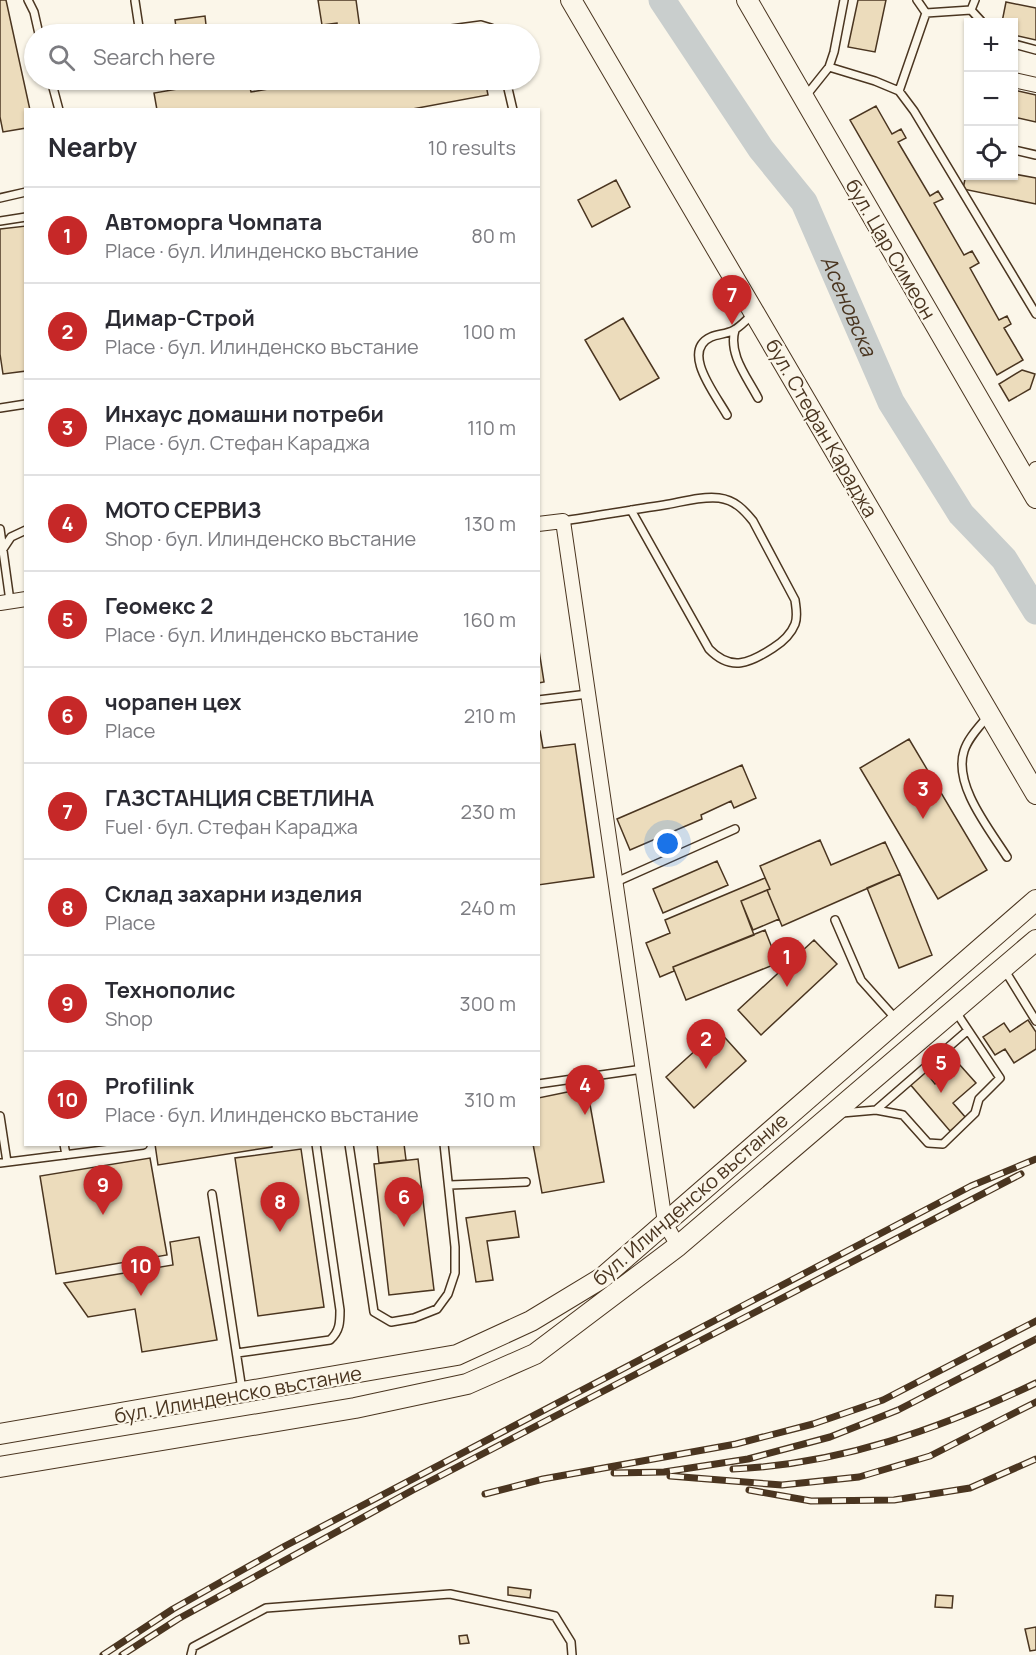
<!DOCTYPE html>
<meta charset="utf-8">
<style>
body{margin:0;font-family:Manrope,sans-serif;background:#f2f2f3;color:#2b2b33}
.controls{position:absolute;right:18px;top:18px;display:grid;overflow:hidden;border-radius:0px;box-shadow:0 2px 4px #0004}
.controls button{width:54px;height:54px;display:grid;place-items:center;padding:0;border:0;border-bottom:2px solid #e1e1e2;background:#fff;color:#2b2b33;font:30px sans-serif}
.you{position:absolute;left:668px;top:844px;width:21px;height:21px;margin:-15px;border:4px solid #fff;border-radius:50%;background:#1a73e8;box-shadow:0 0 0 9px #1a73e833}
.badge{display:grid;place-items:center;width:39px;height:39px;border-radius:50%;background:#c62828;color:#fff;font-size:20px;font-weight:700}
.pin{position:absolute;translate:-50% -50px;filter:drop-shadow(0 2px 3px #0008)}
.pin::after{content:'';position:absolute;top:32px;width:21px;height:18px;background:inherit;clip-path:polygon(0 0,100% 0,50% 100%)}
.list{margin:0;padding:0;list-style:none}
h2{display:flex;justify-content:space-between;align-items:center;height:78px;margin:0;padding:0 24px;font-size:26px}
h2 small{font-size:20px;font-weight:400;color:#7c7c81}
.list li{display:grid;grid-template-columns:39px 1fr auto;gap:18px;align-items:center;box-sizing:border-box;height:96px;padding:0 24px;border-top:2px solid #e1e1e2}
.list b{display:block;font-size:22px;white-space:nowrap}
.list p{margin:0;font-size:20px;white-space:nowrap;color:#7c7c81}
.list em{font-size:20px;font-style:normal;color:#7c7c81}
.icon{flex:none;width:33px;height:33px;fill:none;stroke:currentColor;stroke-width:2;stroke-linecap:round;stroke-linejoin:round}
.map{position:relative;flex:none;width:1036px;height:1655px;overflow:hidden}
.search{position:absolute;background:#fff;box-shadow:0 2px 4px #0004;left:24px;top:24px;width:516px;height:66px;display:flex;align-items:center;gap:15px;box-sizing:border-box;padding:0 21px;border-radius:33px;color:#7c7c81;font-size:22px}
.panel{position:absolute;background:#fff;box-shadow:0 2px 4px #0004;left:24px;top:108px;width:516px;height:1038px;border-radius:0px}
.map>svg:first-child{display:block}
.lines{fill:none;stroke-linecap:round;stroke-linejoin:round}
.river{stroke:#c9cecd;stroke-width:27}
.building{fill:#ecdcbc;stroke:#4a3520;stroke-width:1.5}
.service-casing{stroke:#4a3520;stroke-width:10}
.minor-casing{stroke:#4a3520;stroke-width:16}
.secondary-casing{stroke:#4a3520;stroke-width:22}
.service{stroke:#fbf6e9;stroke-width:7}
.minor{stroke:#fbf6e9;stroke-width:14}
.secondary{stroke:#fbf6e9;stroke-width:20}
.rail-casing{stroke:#4a3520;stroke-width:7}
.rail{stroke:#fbf6e9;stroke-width:4.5;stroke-dasharray:14;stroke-linecap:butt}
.labels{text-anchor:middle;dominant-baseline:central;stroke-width:4.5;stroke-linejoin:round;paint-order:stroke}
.street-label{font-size:20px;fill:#4a3520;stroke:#fbf6e9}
.water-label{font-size:21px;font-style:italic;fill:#4a3520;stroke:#fbf6e9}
</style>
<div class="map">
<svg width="1036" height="1655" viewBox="0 0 1036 1655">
<rect width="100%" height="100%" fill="#fbf6e9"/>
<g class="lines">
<path class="river" id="s1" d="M662 0 761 149 804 202 891 402 961 514 1004 559 1036 611"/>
</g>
<path class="building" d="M0 0H6L30 110H26V128L3 132 0 117Z
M318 0H356L360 29 338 33 337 23 322 25Z
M858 0H886L875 52 848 47Z
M1006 2 1036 8V40L1014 35V22H1002Z
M205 16 207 34H177L175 20Z
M230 80H248L251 92 320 80H485L488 95 407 110H157L154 93Z
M1014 90 1036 95V122L1014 117Z
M876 106 892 134 901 129 906 138 898 142 930 196 938 191 943 199 934 203 964 255 972 251 979 263 970 268 999 320 1007 316 1011 324 1004 328 1023 360 997 375 850 120Z
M968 164V176H1014V174L1036 178V204L963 189Z
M616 180 630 207 592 227 578 200Z
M26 226V371L3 374 0 354V229Z
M623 318 659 378 620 400 585 340Z
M1022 370 1035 374 1030 389 1009 401 999 384Z
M538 644 544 682 538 683Z
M538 731H540L543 748 575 744 594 877 538 885Z
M909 739 987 870 938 899 860 768Z
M742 765 756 798 734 808 731 801 701 815 702 819 630 850 617 819Z
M820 840 831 865 885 842 900 874 782 926 767 890 770 889 760 866Z
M717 861 728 885 663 913 653 889Z
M900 874 932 955 899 968 867 888Z
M765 878 770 889 741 901 754 935 673 967 674 971 660 977 646 943 670 933 665 920Z
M767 890 779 919 753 930 741 901Z
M765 930 778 963 686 1000 673 967Z
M814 940 837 964 761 1035 738 1010Z
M1028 1020 1036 1032V1049L1014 1063 1005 1049 995 1055 983 1037 1004 1023 1010 1032Z
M718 1030 746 1061 694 1108 666 1077Z
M959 1064 976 1083 953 1103 966 1118 950 1131 909 1083 924 1070 935 1084Z
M587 1088 604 1182 542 1193 533 1144H538V1098Z
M155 1144H272V1147L158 1165Z
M377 1144H404L406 1160 379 1163Z
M301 1149 324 1307 258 1316 235 1158Z
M150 1158 167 1255 56 1274 40 1176Z
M418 1159 434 1290 389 1295 374 1164Z
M515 1211 519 1237 487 1241 493 1280 476 1282 466 1218Z
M199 1237 217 1340 142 1352 135 1309 88 1317 64 1283 173 1265 170 1242Z
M508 1587 531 1590 530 1598 508 1595Z
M936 1595 953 1596 952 1608 935 1607Z
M1036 1627V1650L1030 1651 1025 1629Z
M467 1635 469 1643 460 1644 459 1636Z"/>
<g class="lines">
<g class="service-casing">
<path id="service" d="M28 0 34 12 39 34
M917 0 926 13 971 10 975 0
M135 1 140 34
M971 10 982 22
M414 34 481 25 491 28 496 34
M1014 44 1036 50
M829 67 875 81 899 91 914 111 1036 314
M51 80 59 110
M506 80 513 110
M899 91 926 13
M805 97 829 67 834 52 844 0
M1014 150 1036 155
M0 198 26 192
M0 221 26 217
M735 330C728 354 747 377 758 398
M0 408 26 404
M727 415C716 395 680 351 711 337 718 334 727 334 734 330 740 327 746 320 752 315
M563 521C597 516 630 510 664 505 682 502 701 496 719 498 735 500 744 510 753 521L795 600C796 608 798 616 795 624 791 634 781 643 773 648 750 663 731 672 709 649L631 510
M0 529 10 601
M3 549 11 537 26 530
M538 700 588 694
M988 716C979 727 968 738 964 751 953 785 990 830 1007 857
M616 882 735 829
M835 920 861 980 896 1019
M1004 969 1036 1021
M538 1084 643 1069
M876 1110 967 1031
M842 1113 876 1110 903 1115 928 1143 943 1144 975 1113 979 1099 1000 1078 956 1012
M0 1116 7 1162
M64 1144 66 1155
M349 1144 374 1312 391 1322 414 1318 437 1309 448 1294 455 1273V1247L444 1144
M0 1163 143 1145
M450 1185 526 1182
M212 1194 242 1390
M237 1353 330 1340C340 1331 340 1322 340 1310L316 1144
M191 1655 193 1647 266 1608 450 1594 555 1616 571 1642 572 1655"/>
</g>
<g class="minor-casing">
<path id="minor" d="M1014 80 1036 85
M1028 484 1036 469
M538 524 563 521 665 1223 678 1246
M0 603 26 599"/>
</g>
<g class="secondary-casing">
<path id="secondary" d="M571 0 1036 794
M747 0 1036 498
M0 1434 457 1355 531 1321 602 1278 1036 900
M0 1467 355 1408 467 1384 535 1354 678 1246 1036 940"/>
</g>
<use href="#service" class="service"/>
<use href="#minor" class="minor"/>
<use href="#secondary" class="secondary"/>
<g class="rail-casing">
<path id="rail" d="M733 1469C841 1464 940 1429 1036 1383
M614 1473 664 1472 748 1459 830 1437 898 1410 1036 1339
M670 1476 782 1485 859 1477 930 1456 1036 1402
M749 1490 811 1501 894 1500 970 1488 1036 1459
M485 1494 543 1479 736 1444 813 1424 883 1400 1036 1321
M103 1655 173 1609 285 1546 971 1186 1036 1159
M122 1655 178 1619 413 1490 1021 1174"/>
</g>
<use href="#rail" class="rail"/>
</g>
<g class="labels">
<g class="street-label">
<text transform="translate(891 249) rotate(60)">бул. Цар Симеон</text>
<text transform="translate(822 428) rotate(60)">бул. Стефан Караджа</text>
<text transform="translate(690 1199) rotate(-41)">бул. Илинденско въстание</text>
<text transform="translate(238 1394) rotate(-10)">бул. Илинденско въстание</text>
</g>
<g class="water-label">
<text stroke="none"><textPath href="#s1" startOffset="360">Асеновска</textPath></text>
</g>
</g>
</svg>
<div class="controls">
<button>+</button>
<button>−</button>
<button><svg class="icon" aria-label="locate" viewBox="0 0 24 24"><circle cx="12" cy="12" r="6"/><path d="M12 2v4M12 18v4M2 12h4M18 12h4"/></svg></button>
</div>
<div class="you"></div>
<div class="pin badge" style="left:787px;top:987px">1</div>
<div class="pin badge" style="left:706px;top:1069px">2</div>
<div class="pin badge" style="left:923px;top:819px">3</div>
<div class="pin badge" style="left:585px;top:1115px">4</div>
<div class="pin badge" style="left:941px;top:1093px">5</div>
<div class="pin badge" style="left:404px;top:1227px">6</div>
<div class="pin badge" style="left:732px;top:325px">7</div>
<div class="pin badge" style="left:280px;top:1232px">8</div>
<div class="pin badge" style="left:103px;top:1215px">9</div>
<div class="pin badge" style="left:141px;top:1296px">10</div>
<div class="search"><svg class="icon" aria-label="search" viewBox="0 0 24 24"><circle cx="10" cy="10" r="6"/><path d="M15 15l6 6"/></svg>Search here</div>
<section class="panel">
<h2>Nearby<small>10 results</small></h2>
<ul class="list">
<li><span class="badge">1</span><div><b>Автоморга Чомпата</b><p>Place · бул. Илинденско въстание</p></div><em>80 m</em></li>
<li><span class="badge">2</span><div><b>Димар-Строй</b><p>Place · бул. Илинденско въстание</p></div><em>100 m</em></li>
<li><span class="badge">3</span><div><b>Инхаус домашни потреби</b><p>Place · бул. Стефан Караджа</p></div><em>110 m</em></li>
<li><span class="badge">4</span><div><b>МОТО СЕРВИЗ</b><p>Shop · бул. Илинденско въстание</p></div><em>130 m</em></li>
<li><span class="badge">5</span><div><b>Геомекс 2</b><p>Place · бул. Илинденско въстание</p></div><em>160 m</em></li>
<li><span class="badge">6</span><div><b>чорапен цех</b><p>Place</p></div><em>210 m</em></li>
<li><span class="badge">7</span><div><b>ГАЗСТАНЦИЯ СВЕТЛИНА</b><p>Fuel · бул. Стефан Караджа</p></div><em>230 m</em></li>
<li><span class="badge">8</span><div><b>Склад захарни изделия</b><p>Place</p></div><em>240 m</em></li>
<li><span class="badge">9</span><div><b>Технополис</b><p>Shop</p></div><em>300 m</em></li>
<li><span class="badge">10</span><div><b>Profilink</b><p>Place · бул. Илинденско въстание</p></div><em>310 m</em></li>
</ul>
</section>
</div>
